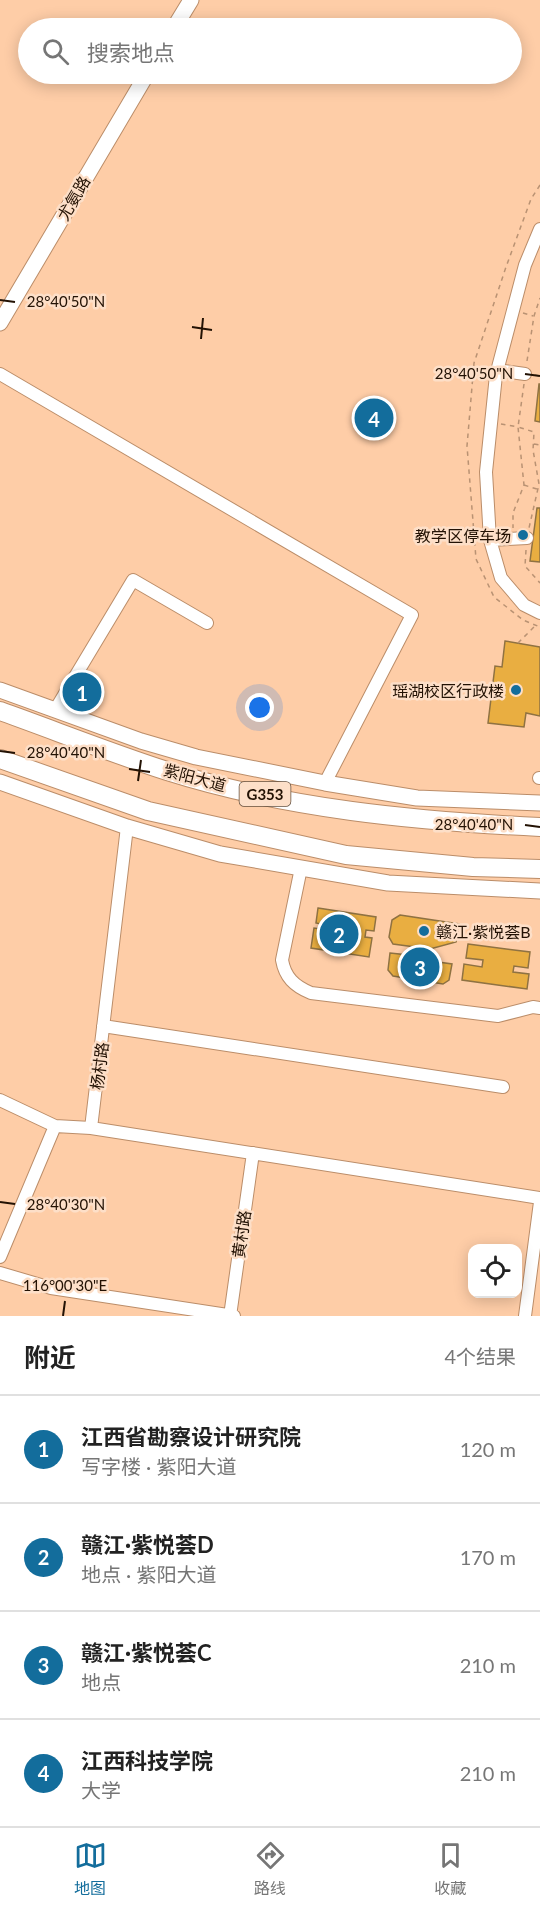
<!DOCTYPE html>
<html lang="zh">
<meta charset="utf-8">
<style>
body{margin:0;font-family:Lato,"Noto Sans SC",sans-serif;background:#f2f2f2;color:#222}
.controls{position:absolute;right:18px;bottom:18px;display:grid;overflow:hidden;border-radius:12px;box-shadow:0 3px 15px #0003}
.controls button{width:54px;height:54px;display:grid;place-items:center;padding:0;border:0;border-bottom:2px solid #e0e0e0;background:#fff;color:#222;font:30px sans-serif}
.you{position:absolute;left:260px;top:708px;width:21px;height:21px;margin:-15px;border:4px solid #fff;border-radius:50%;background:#1a73e8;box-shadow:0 0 0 9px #1a73e833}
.badge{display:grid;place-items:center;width:39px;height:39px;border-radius:50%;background:#136d9c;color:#fff;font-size:20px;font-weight:700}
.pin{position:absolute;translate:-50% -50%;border:3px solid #fff;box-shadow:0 2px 6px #0006}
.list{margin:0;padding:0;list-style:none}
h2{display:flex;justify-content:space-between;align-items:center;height:78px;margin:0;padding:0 24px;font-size:26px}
h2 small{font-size:20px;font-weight:400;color:#767676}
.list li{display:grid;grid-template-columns:39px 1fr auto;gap:18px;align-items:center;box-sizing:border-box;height:108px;padding:0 24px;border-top:2px solid #e0e0e0}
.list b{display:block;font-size:22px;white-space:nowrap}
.list p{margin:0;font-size:20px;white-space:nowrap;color:#767676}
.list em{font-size:20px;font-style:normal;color:#767676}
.icon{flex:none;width:33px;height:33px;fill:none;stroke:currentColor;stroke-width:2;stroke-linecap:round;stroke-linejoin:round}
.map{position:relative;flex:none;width:540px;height:1316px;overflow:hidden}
.search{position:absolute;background:#fff;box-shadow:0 3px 15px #0003;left:18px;right:18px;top:18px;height:66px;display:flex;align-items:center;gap:15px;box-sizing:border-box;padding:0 21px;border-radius:33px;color:#767676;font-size:22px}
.sheet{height:510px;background:#fff}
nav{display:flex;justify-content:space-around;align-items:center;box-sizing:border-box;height:84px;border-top:2px solid #e0e0e0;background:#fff;font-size:16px;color:#767676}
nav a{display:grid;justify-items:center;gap:3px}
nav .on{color:#136d9c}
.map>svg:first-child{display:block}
.building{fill:#e9ae41;stroke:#8f7242;stroke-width:1.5}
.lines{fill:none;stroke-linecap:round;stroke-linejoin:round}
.minor-casing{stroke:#bb8d69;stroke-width:14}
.major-casing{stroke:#bb8d69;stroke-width:17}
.highway-casing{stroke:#bb8d69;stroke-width:20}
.path{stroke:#b99273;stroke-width:1.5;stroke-dasharray:4.5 4.5;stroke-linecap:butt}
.minor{stroke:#fff;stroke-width:12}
.major{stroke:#fff;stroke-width:15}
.highway{stroke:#fff;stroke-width:18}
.ticks{fill:none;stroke:#231204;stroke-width:2}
.poi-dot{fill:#136d9c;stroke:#fddfc8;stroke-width:2}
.labels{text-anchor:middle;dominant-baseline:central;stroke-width:5;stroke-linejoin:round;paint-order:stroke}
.shield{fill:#fddfc8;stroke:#64503f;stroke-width:1.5}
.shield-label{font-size:15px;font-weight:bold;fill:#231204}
.street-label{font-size:16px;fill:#231204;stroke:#fddfc8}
.poi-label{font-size:16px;fill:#231204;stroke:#fddfc8;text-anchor:end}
.ticks-label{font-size:15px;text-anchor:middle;fill:#231204;stroke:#fddfc8;stroke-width:5;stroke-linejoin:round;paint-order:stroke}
</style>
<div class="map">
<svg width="540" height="1316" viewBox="0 0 540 1316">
<rect width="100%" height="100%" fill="#fecda7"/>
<path class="building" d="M539 384H540V422L535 421Z
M537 508H540V562L530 561Z
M505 641 540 647V716L526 713 524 727 488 723 495 666 502 667Z
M318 908 376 917 374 931 366 930 365 937 372 938 369 957 311 948 314 928 321 929V924L316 923Z
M400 915 459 924 456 942 430 949 393 944 389 937 392 920Z
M468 944 530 952 528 968 514 966 513 972 529 974 527 989 462 980 464 964 482 967 483 960 466 958Z
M390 953 427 957 431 961 452 964 449 980 443 984 393 976 388 970Z"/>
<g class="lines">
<g class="minor-casing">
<path id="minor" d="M540 229 525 265 496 375 486 472 490 540 501 578 524 605 540 613
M497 370 525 374
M0 374 412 615 325 783
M490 540 527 538
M55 710 133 580 207 623
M539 778H540
M301 868 282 960C285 977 294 986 311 993L498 1016 533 1007 540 1008
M103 1026 503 1087
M0 1100 55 1126
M91 1128 540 1198
M0 1257 55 1126 91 1128 127 827
M0 1273 51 1288 234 1316
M230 1316 253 1153
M525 1316 540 1202"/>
</g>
<g class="major-casing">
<path id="major" d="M174 28 191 0
M0 323 147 74
M0 690 141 741 196 757 325 783 417 798 540 803
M0 782 127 827 220 854 388 883 540 891"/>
</g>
<g class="highway-casing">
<path id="highway" d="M0 711C56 731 111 753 167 771 287 809 415 821 540 827
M0 759 148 811 346 855 473 867 540 869"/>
</g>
<path class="path" d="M540 185 531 199 506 267 474 363 467 446 476 559 494 597 523 620 540 627
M523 313 533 316
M527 361 534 316 540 298
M535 375 540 376
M524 384 518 427 534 432 533 450 539 484 529 528
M501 424 518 427 524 485 513 513V528
M534 444 540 445
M524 485 540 490
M526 550 525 566 540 583
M518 643 535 626"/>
<use href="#minor" class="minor"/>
<use href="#major" class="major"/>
<use href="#highway" class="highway"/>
</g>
<path class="ticks" d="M0 300 15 302M192 327 212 330M201 339 203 318M525 374 540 376M0 751 15 753M129 769 150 772M138 781 141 760M525 825 540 827M0 1202 15 1204M63 1316 65 1301"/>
<g class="poi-dot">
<circle cx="523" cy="535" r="6"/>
<circle cx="516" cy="690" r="6"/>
<circle cx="424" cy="931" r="6"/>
</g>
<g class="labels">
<rect class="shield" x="239.5" y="782" width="51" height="24" rx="4.5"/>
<g class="shield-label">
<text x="265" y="794">G353</text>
</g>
<g class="street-label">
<text transform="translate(73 198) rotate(-60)">尤氨路</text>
<text transform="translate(195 777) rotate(15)">紫阳大道</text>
<text transform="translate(99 1066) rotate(-83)">杨村路</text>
<text transform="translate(241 1234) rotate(-82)">黄村路</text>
</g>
<g class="poi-label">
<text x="511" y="535">教学区停车场</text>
<text x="504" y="690">瑶湖校区行政楼</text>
<text x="436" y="931" text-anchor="start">赣江·紫悦荟B</text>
</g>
</g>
<g class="ticks-label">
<text x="66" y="307">28°40'50"N</text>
<text x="474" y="379">28°40'50"N</text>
<text x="66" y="758">28°40'40"N</text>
<text x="474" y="830">28°40'40"N</text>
<text x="66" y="1210">28°40'30"N</text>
<text x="65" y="1291">116°00'30"E</text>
</g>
</svg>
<div class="controls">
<button><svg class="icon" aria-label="locate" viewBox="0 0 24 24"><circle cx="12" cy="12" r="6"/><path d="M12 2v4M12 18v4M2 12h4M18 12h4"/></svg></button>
</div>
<div class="you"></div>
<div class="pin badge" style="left:82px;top:692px">1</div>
<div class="pin badge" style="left:339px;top:934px">2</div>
<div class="pin badge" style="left:420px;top:967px">3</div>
<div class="pin badge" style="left:374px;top:418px">4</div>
<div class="search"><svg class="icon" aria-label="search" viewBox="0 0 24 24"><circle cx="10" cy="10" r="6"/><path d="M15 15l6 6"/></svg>搜索地点</div>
</div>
<section class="sheet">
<h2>附近<small>4个结果</small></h2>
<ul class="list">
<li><span class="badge">1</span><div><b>江西省勘察设计研究院</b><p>写字楼 · 紫阳大道</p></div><em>120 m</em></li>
<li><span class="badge">2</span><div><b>赣江·紫悦荟D</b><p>地点 · 紫阳大道</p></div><em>170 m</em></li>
<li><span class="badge">3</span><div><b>赣江·紫悦荟C</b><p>地点</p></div><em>210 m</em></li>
<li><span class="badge">4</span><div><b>江西科技学院</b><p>大学</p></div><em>210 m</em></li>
</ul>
</section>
<nav>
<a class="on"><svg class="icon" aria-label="map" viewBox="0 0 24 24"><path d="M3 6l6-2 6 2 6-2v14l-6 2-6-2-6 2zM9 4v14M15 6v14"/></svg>地图</a>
<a><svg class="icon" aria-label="directions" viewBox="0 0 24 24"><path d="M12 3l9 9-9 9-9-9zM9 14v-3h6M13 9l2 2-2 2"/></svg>路线</a>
<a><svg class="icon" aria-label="saved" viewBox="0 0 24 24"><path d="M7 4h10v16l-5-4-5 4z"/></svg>收藏</a>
</nav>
